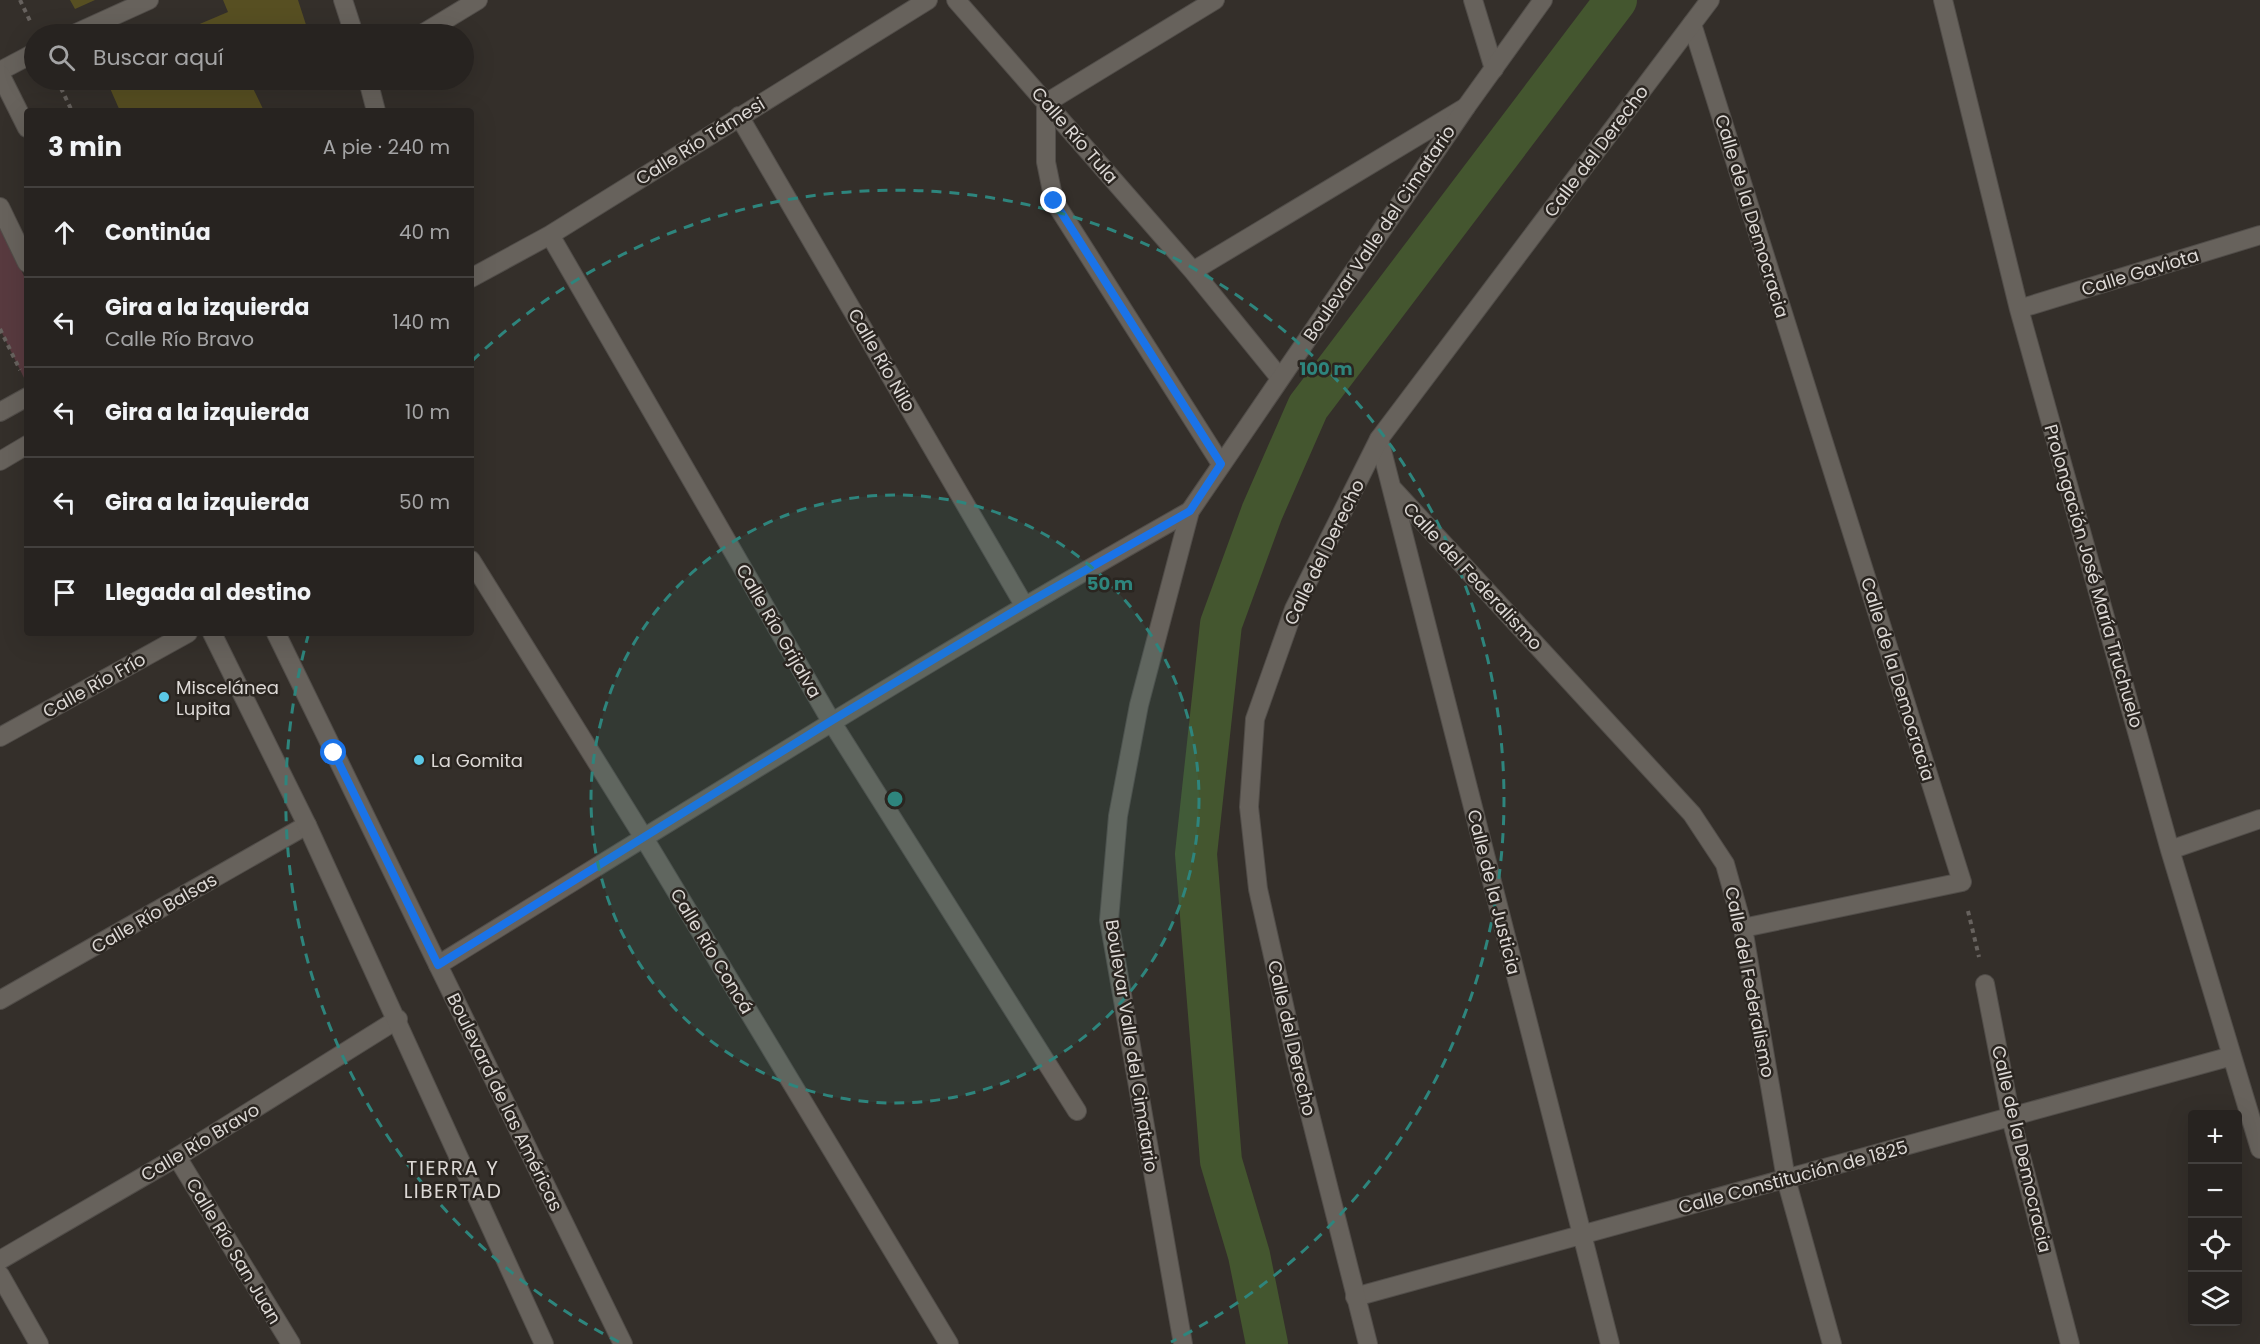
<!DOCTYPE html>
<html lang="es">
<meta charset="utf-8">
<style>
body{margin:0;font-family:Poppins,sans-serif;background:#332f2d;color:#f1f3f6}
.controls{position:absolute;right:18px;bottom:18px;display:grid;overflow:hidden;border-radius:6px;box-shadow:0 6px 24px #0002}
.controls button{width:54px;height:54px;display:grid;place-items:center;padding:0;border:0;border-bottom:2px solid #43403e;background:#272320;color:#f1f3f6;font:30px sans-serif}
.stop{position:absolute;width:18px;height:18px;margin:-14px;border:4px solid #1a73e8;border-radius:50%;background:#fff}
.stop.end{background:#1a73e8;border-color:#fff;box-shadow:0 2px 6px #0008}
.list{margin:0;padding:0;list-style:none}
h2{display:flex;justify-content:space-between;align-items:center;height:78px;margin:0;padding:0 24px;font-size:26px}
h2 small{font-size:20px;font-weight:400;color:#a4a4a5}
.list li{display:grid;grid-template-columns:39px 1fr auto;gap:18px;align-items:center;box-sizing:border-box;height:90px;padding:0 24px;border-top:2px solid #43403e}
.list b{display:block;font-size:22px;white-space:nowrap}
.list p{margin:0;font-size:20px;white-space:nowrap;color:#a4a4a5}
.list em{font-size:20px;font-style:normal;color:#a4a4a5}
.icon{flex:none;width:33px;height:33px;fill:none;stroke:currentColor;stroke-width:2;stroke-linecap:round;stroke-linejoin:round}
.map{position:relative;flex:none;width:2260px;height:1344px;overflow:hidden}
.search{position:absolute;background:#272320;box-shadow:0 6px 24px #0002;left:24px;top:24px;width:450px;height:66px;display:flex;align-items:center;gap:15px;box-sizing:border-box;padding:0 21px;border-radius:33px;color:#a4a4a5;font-size:22px}
.panel{position:absolute;background:#272320;box-shadow:0 6px 24px #0002;left:24px;top:108px;width:450px;height:528px;border-radius:6px}
.map>svg:first-child{display:block}
.green{fill:#583a3f}
.lines{fill:none;stroke-linecap:round;stroke-linejoin:round}
.canal{stroke:#44562f;stroke-width:42}
.building{fill:#574f22}
.lane-casing{stroke:#514d49;stroke-width:20}
.street-casing{stroke:#514d49;stroke-width:20}
.secondary-casing{stroke:#514d49;stroke-width:20}
.path{stroke:#67625e;stroke-width:4;stroke-dasharray:4.5 4.5;stroke-linecap:butt}
.lane{stroke:#67625c;stroke-width:18}
.street{stroke:#67625c;stroke-width:18}
.secondary{stroke:#67625c;stroke-width:18}
.route{stroke:#1a73e8;stroke-width:8}
.ring{fill:none;stroke:#2e857d;stroke-width:3;stroke-dasharray:10 8}
.poi-dot{fill:#5bc8e6;stroke:#2a2520;stroke-width:2}
.labels{text-anchor:middle;dominant-baseline:central;stroke-width:5;stroke-linejoin:round;paint-order:stroke}
.street-label{font-size:18px;fill:#dcd8d5;stroke:#2a2520}
.poi-label{font-size:18px;fill:#dcd8d5;stroke:#2a2520;text-anchor:start}
.neighbourhood-label{font-size:20px;letter-spacing:1.5px;fill:#dcd8d5;stroke:#2a2520}
.centre{fill:#2e857d;stroke:#2a2520;stroke-width:3}
.ring-label{font-size:18px;text-anchor:middle;font-weight:bold;fill:#2e857d;stroke:#2a2520;stroke-width:5;stroke-linejoin:round;paint-order:stroke}
</style>
<div class="map">
<svg width="2260" height="1344" viewBox="0 0 2260 1344">
<rect width="100%" height="100%" fill="#342f2a"/>
<path class="green" d="M0 222 27 283V384L0 329Z"/>
<g class="lines">
<path class="canal" d="M1267 1344 1249 1255 1221 1161 1196 854 1221 624 1262 512 1308 407 1616 0"/>
</g>
<path class="building" d="M70 0H95L75 9Z
M223 0H298L309 34H176L228 12Z
M111 80H256L250 82 264 111H120L109 86Z"/>
<g class="lines">
<g class="lane-casing">
<path id="lane" d="M74 34 149 0
M0 71 34 53
M1985 984 2011 1118"/>
</g>
<g class="street-casing">
<path id="street" d="M343 0 354 34
M956 0 1193 271 1280 378
M1215 0 1046 103V162L1054 201 1221 464
M1473 0 1494 69
M1943 0 2019 309 2170 850 2260 1149
M1692 24 1962 882 1743 928
M422 34 478 0
M368 80 376 111
M739 116 1024 605
M550 235 831 721 1077 1111
M1193 271 1466 107
M471 278 550 235 928 0
M2019 309 2260 235
M1379 439 1610 1344
M1392 488 1692 814 1725 864 1743 928 1786 1179 1832 1344
M471 560 644 838 949 1344
M0 737 188 633
M2170 850 2260 819
M438 965C688 811 935 655 1190 511
M0 1000 307 825
M2011 1118 2070 1344
M177 1157 291 1344
M0 1260 177 1157 398 1019
M0 1275 39 1344
M1355 1297 2232 1056"/>
</g>
<g class="secondary-casing">
<path id="secondary" d="M0 74 27 128
M0 207 27 263
M0 412 27 397
M0 461 27 445
M212 633 307 825 544 1344
M276 633 623 1344
M1183 1344 1109 920 1118 816 1139 705 1190 511 1466 107 1543 0
M1368 1344 1297 1063 1258 889 1249 807 1255 719 1294 609 1379 439 1710 0"/>
</g>
<path class="path" d="M20 0 31 23
M57 80 72 111
M0 329 20 370
M1968 911 1979 957"/>
<use href="#lane" class="lane"/>
<use href="#street" class="street"/>
<use href="#secondary" class="secondary"/>
</g>
<g class="lines">
<path class="route" d="M334 753 438 965 831 721 1024 605 1190 511 1221 464 1054 201"/>
</g>
<circle cx="895" cy="799" r="304" fill="#2e857d" fill-opacity=".12"/>
<g class="ring">
<circle cx="895" cy="799" r="304"/>
<path d="M619 1342A609 609 0 0 1 308 636M472 361A609 609 0 1 1 1171 1342"/>
</g>
<g class="poi-dot">
<circle cx="164" cy="697" r="6"/>
<circle cx="419" cy="760" r="6"/>
</g>
<g class="labels">
<g class="street-label">
<text transform="translate(1075 135) rotate(49)">Calle Río Tula</text>
<text transform="translate(700 141) rotate(-32)">Calle Río Támesi</text>
<text transform="translate(1596 151) rotate(-53)">Calle del Derecho</text>
<text transform="translate(1752 216) rotate(73)">Calle de la Democracia</text>
<text transform="translate(1379 233) rotate(-56)">Boulevar Valle del Cimatario</text>
<text transform="translate(2140 272) rotate(-17)">Calle Gaviota</text>
<text transform="translate(882 360) rotate(60)">Calle Río Nilo</text>
<text transform="translate(1324 552) rotate(-64)">Calle del Derecho</text>
<text transform="translate(1473 576) rotate(47)">Calle del Federalismo</text>
<text transform="translate(2094 576) rotate(74)">Prolongación José María Truchuelo</text>
<text transform="translate(779 631) rotate(60)">Calle Río Grijalva</text>
<text transform="translate(1898 679) rotate(73)">Calle de la Democracia</text>
<text transform="translate(94 685) rotate(-29)">Calle Río Frío</text>
<text transform="translate(1494 892) rotate(76)">Calle de la Justicia</text>
<text transform="translate(154 913) rotate(-30)">Calle Río Balsas</text>
<text transform="translate(712 951) rotate(59)">Calle Río Concá</text>
<text transform="translate(1750 982) rotate(79)">Calle del Federalismo</text>
<text transform="translate(1292 1038) rotate(77)">Calle del Derecho</text>
<text transform="translate(1132 1046) rotate(81)">Boulevar Valle del Cimatario</text>
<text transform="translate(505 1102) rotate(64)">Boulevard de las Américas</text>
<text transform="translate(200 1142) rotate(-31)">Calle Río Bravo</text>
<text transform="translate(2022 1149) rotate(77)">Calle de la Democracia</text>
<text transform="translate(1793 1177) rotate(-15)">Calle Constitución de 1825</text>
<text transform="translate(234 1251) rotate(59)">Calle Río San Juan</text>
</g>
<g class="poi-label">
<text x="176" y="687">Miscelánea<tspan x="176" dy="21">Lupita</tspan></text>
<text x="431" y="760">La Gomita</text>
</g>
<g class="neighbourhood-label">
<text x="453" y="1168">TIERRA Y<tspan x="453" dy="23">LIBERTAD</tspan></text>
</g>
</g>
<circle cx="895" cy="799" r="9" class="centre"/>
<g class="ring-label">
<text x="1326" y="375">100 m</text>
<text x="1110" y="590">50 m</text>
</g>
</svg>
<div class="controls">
<button>+</button>
<button>−</button>
<button><svg class="icon" aria-label="locate" viewBox="0 0 24 24"><circle cx="12" cy="12" r="6"/><path d="M12 2v4M12 18v4M2 12h4M18 12h4"/></svg></button>
<button><svg class="icon" aria-label="layers" viewBox="0 0 24 24"><path d="M12 4l9 5-9 5-9-5zM3 14l9 5 9-5"/></svg></button>
</div>
<div class="stop" style="left:334px;top:753px"></div>
<div class="stop end" style="left:1054px;top:201px"></div>
<div class="search"><svg class="icon" aria-label="search" viewBox="0 0 24 24"><circle cx="10" cy="10" r="6"/><path d="M15 15l6 6"/></svg>Buscar aquí</div>
<section class="panel">
<h2>3 min<small>A pie · 240 m</small></h2>
<ul class="list">
<li><svg class="icon" aria-label="ahead" viewBox="0 0 24 24"><path d="M12 20V5M6 11l6-6 6 6"/></svg><div><b>Continúa</b></div><em>40 m</em></li>
<li><svg class="icon" aria-label="left" viewBox="0 0 24 24"><path d="M17 20v-9H6M10 6l-5 5 5 5"/></svg><div><b>Gira a la izquierda</b><p>Calle Río Bravo</p></div><em>140 m</em></li>
<li><svg class="icon" aria-label="left" viewBox="0 0 24 24"><path d="M17 20v-9H6M10 6l-5 5 5 5"/></svg><div><b>Gira a la izquierda</b></div><em>10 m</em></li>
<li><svg class="icon" aria-label="left" viewBox="0 0 24 24"><path d="M17 20v-9H6M10 6l-5 5 5 5"/></svg><div><b>Gira a la izquierda</b></div><em>50 m</em></li>
<li><svg class="icon" aria-label="arrive" viewBox="0 0 24 24"><path d="M6 21V4h12l-3 4 3 4H6"/></svg><div><b>Llegada al destino</b></div></li>
</ul>
</section>
</div>
